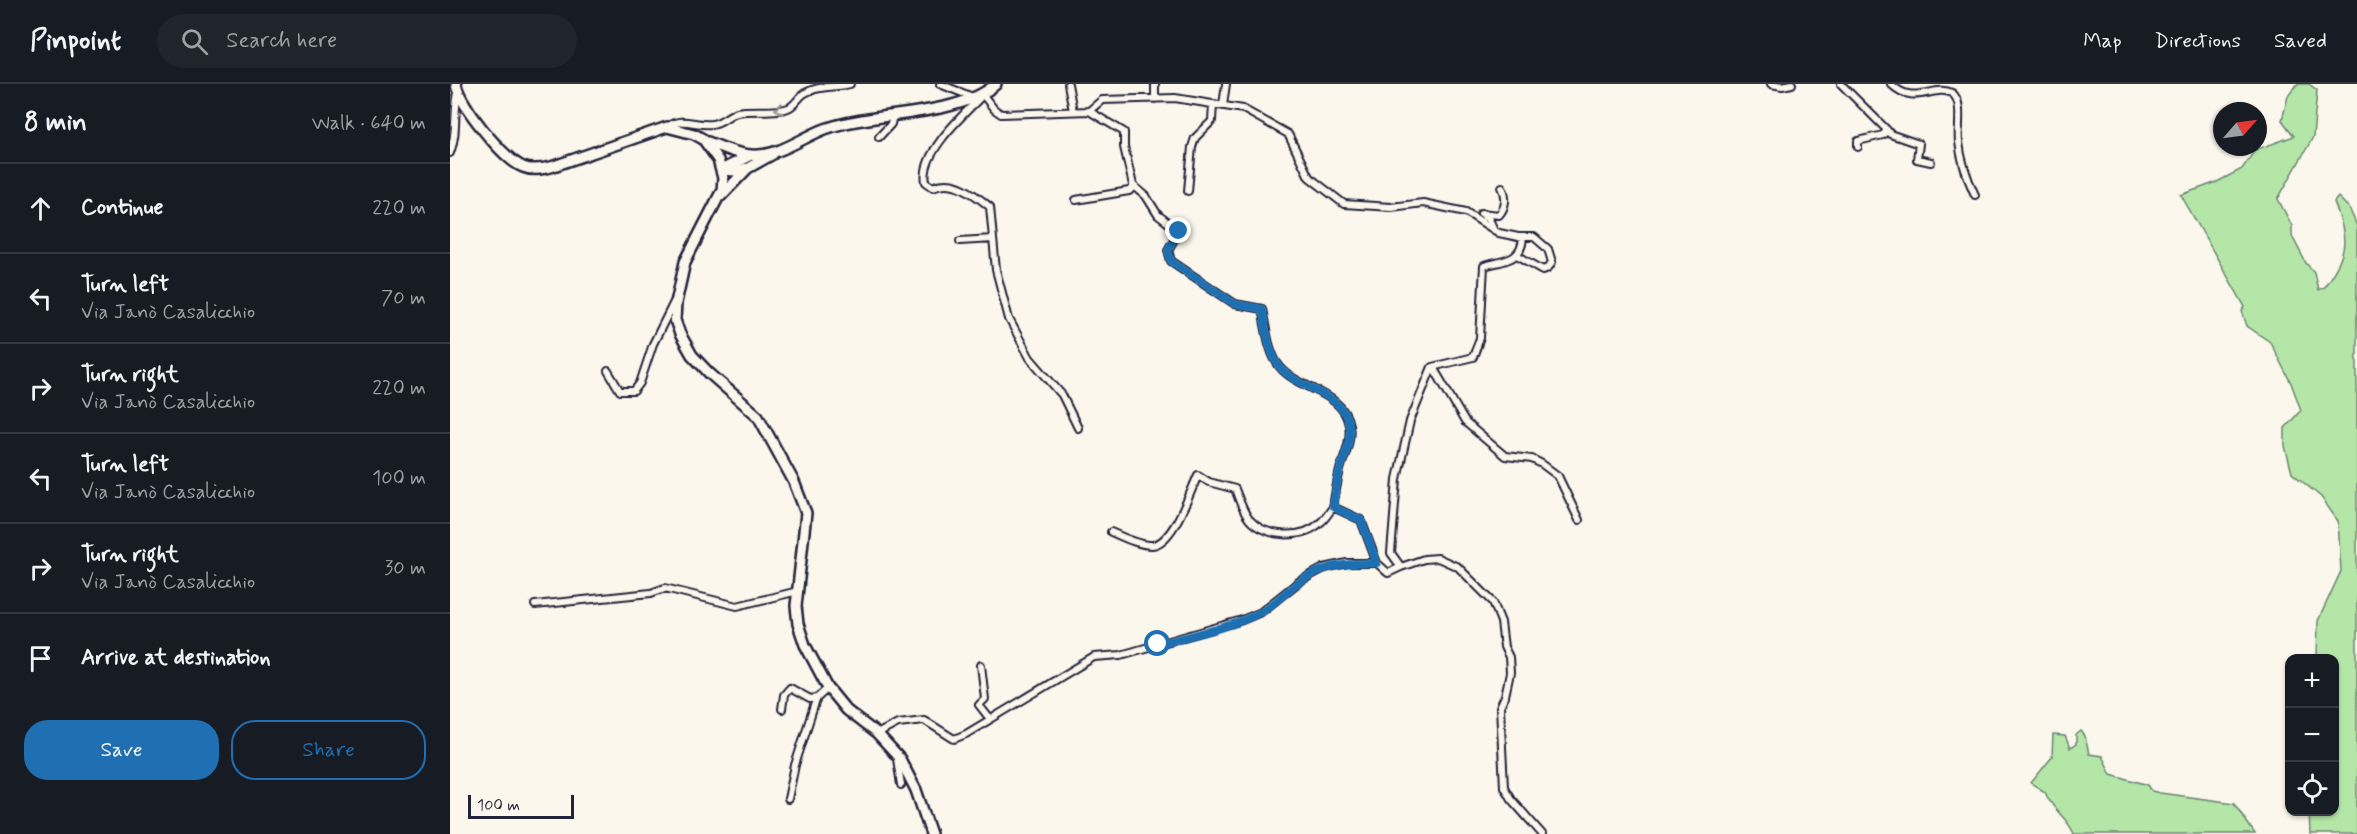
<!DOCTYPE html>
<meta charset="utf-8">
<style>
body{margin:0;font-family:Mynerve,sans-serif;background:#20242c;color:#f1f3f6}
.controls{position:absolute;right:18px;bottom:18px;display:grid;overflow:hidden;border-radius:12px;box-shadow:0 2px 4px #0004}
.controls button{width:54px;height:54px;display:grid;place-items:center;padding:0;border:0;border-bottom:2px solid #363941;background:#171b24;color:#f1f3f6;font:30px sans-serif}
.compass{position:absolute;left:1763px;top:18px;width:54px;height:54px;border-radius:50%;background:#171b24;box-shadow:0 2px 4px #0004;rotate:62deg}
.scale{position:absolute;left:18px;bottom:15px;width:106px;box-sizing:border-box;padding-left:6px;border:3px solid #22223b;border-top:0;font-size:16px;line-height:21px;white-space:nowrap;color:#22223b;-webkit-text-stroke:4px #fbf7ec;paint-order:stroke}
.stop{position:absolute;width:18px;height:18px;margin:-14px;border:4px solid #1f6fb2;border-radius:50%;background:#fff}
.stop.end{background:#1f6fb2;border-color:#fff;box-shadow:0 2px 6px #0008}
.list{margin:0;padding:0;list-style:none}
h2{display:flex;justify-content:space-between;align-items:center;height:78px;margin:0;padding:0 24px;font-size:26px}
h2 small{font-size:20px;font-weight:400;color:#9ea1a6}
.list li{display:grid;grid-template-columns:39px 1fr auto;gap:18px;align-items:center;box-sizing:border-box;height:90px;padding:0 24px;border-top:2px solid #363941}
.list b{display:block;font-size:22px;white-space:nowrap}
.list p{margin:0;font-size:20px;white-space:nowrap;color:#9ea1a6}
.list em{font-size:20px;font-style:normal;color:#9ea1a6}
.actions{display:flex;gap:12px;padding:18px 24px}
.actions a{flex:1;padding:14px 0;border:2px solid #1f6fb2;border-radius:24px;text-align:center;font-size:21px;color:#1f6fb2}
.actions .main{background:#1f6fb2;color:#fff}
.icon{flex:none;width:33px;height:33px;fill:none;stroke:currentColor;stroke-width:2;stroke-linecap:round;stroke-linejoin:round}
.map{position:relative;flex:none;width:1907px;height:750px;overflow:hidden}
header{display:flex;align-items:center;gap:36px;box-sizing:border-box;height:84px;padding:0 30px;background:#171b24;border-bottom:2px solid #363941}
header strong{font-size:28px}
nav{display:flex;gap:33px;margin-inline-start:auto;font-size:21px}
.search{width:420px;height:54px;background:#20242c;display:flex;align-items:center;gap:15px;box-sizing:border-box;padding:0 21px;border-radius:33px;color:#9ea1a6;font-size:22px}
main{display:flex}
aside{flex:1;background:#171b24}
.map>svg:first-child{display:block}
.green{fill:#b4e7a7;stroke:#6b8471;stroke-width:1.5}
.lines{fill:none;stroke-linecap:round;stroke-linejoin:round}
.minor-casing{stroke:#22223b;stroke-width:10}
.secondary-casing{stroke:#22223b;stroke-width:14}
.minor{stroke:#fbf7ec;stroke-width:6}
.secondary{stroke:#fbf7ec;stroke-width:9}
.oneway{stroke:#99979c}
.route{stroke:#1f6fb2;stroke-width:8}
</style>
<header>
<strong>Pinpoint</strong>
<div class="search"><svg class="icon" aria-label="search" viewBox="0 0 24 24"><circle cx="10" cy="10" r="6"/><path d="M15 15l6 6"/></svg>Search here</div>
<nav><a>Map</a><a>Directions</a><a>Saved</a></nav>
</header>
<main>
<aside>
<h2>8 min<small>Walk · 640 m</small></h2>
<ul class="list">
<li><svg class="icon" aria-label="ahead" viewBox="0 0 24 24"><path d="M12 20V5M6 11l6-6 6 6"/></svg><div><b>Continue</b></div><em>220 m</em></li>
<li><svg class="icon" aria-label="left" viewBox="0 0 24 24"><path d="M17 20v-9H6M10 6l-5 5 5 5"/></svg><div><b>Turn left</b><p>Via Janò Casalicchio</p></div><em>70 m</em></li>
<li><svg class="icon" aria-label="right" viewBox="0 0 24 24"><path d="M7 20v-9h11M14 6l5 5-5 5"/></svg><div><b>Turn right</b><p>Via Janò Casalicchio</p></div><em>220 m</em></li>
<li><svg class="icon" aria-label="left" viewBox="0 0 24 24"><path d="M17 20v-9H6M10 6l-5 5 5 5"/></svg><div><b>Turn left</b><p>Via Janò Casalicchio</p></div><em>100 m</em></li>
<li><svg class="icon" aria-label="right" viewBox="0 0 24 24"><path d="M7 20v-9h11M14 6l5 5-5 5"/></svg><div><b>Turn right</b><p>Via Janò Casalicchio</p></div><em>30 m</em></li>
<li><svg class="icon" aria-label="arrive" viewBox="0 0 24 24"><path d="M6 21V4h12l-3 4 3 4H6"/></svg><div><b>Arrive at destination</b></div></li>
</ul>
<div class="actions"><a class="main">Save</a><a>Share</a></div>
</aside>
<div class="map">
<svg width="1907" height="750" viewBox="0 0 1907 750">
<rect width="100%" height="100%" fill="#fbf7ec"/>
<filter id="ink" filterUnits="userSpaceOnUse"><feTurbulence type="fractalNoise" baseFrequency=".0167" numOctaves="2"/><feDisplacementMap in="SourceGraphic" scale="12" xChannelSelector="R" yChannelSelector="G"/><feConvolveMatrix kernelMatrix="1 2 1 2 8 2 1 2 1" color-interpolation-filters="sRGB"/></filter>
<g filter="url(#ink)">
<path class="green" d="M1847 0H1859L1867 6 1863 53 1828 115 1842 142V152L1856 179 1864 188 1868 206 1874 203C1898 168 1899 158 1884 118L1888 113 1899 124 1907 142V750H1860L1859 728H1884V574H1867L1868 537 1891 487 1888 437 1871 413 1842 389 1835 362V344L1851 326 1841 299 1820 258 1797 242 1792 227 1795 223 1731 111 1767 98 1792 85 1805 66 1844 52 1832 36 1838 12Z
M1631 647 1635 652 1639 670 1652 672 1661 690 1698 701 1702 707 1710 709 1784 719 1805 750H1624C1617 732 1602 727 1595 708L1581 699 1602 673 1603 651 1615 652 1620 664 1626 660V651Z"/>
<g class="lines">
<g class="minor-casing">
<path id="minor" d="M490 0 525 14
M618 0 623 27
M1321 0 1332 2 1342 0
M1391 0 1437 46 1433 51 1408 57V63
M1441 0C1464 23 1484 0 1502 9 1514 18 1507 44 1509 58 1511 77 1517 94 1525 111
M705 15V0
M773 21 776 0
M217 43C232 32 245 42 262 40 271 39 278 31 287 28 301 25 327 29 338 24 345 22 349 12 355 9 368 1 386 4 400 0
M1437 46 1440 50 1469 60 1467 75 1481 78
M429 53 441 40 443 31
M0 69C8 48 3 31 8 9
M738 107 742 63 745 54 762 37 763 20
M626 116 679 107 685 103
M1044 146 1039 135 1031 129 1049 131C1056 123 1057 112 1052 103
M510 157 543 155
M1067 171 1093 186 1098 184 1102 178 1098 165 1084 153H1069
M983 283 1015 338 1055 372 1082 375 1092 380 1108 392 1129 436
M158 287 170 307H184L190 299 203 260 224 218
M628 344 612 311 580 274 559 235 546 186 540 123C524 110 504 93 483 103L476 98C470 69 514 30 533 11L544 25 551 30 639 27 674 48V63L683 101 696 112 708 131 729 147 718 166 721 177 785 220 812 225C816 243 818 269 830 283 849 306 893 307 899 341 902 356 894 372 890 386 887 398 885 411 883 423L911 436 927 479 938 489 951 483 941 469 947 395 960 337 982 283 1023 273 1030 254 1034 182C1054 176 1071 178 1073 154L1049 149 1016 128 973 119 941 123 894 120 859 93 838 50 793 25 725 14 652 16 639 27
M661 448C673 453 688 461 702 461 723 460 740 408 748 391L759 398 785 405C789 415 792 426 799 435 815 454 853 456 871 438 876 434 879 428 883 423
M951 483 974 475 988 474 1008 483 1043 518 1051 538 1054 563 1059 573 1060 589 1055 612 1050 623 1054 703 1061 715 1092 750
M85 521 201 509 215 504 287 522 348 507
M531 581 535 615 529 621 540 635
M332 625 334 611 340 604 360 615 367 614
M427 650 448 639 474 636 504 655 516 650 644 573 671 571 792 536 811 528 850 497 874 484 897 479H927
M447 675 451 701
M338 715 345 681 364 622 367 614 378 604"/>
</g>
<g class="secondary-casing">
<path id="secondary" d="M6 0C9 20 54 76 73 83 82 87 92 85 101 83L217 43 244 50 253 55 268 76 273 94 272 106 235 178 226 219 225 236 230 250 242 271 259 289 308 332 344 398 356 429 346 522 348 540 355 561 378 604 396 626 427 650 450 675 466 706 481 750
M258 58C271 63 288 71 302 71 328 73 351 54 375 45 425 27 507 34 546 0
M298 84 285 87 271 86 301 71
M271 112 298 84 323 70"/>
</g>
<use href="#minor" class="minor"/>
<use href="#secondary" class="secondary"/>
</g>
<defs><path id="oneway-chevron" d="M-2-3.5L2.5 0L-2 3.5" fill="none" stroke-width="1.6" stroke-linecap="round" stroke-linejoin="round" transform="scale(1.5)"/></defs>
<use class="oneway" href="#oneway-chevron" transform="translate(329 25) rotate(175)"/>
</g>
<g class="lines" filter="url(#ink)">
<path class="route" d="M708 560C739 552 784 543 811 528 824 521 835 508 848 499 872 481 897 479 927 479L911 436 883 423C885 411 887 398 890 386 894 372 902 356 899 341 892 307 849 306 830 283 818 269 816 243 812 225L785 220 721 177 718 166 729 147"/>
</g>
</svg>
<div class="controls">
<button>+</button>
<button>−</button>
<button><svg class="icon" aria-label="locate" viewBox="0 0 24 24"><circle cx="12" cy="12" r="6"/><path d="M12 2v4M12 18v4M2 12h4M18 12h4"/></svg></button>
</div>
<svg class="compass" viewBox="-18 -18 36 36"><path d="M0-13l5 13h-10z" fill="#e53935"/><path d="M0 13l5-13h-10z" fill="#9ea1a6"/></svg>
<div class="scale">100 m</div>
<div class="stop" style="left:708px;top:560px"></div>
<div class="stop end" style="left:729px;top:147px"></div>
</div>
</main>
